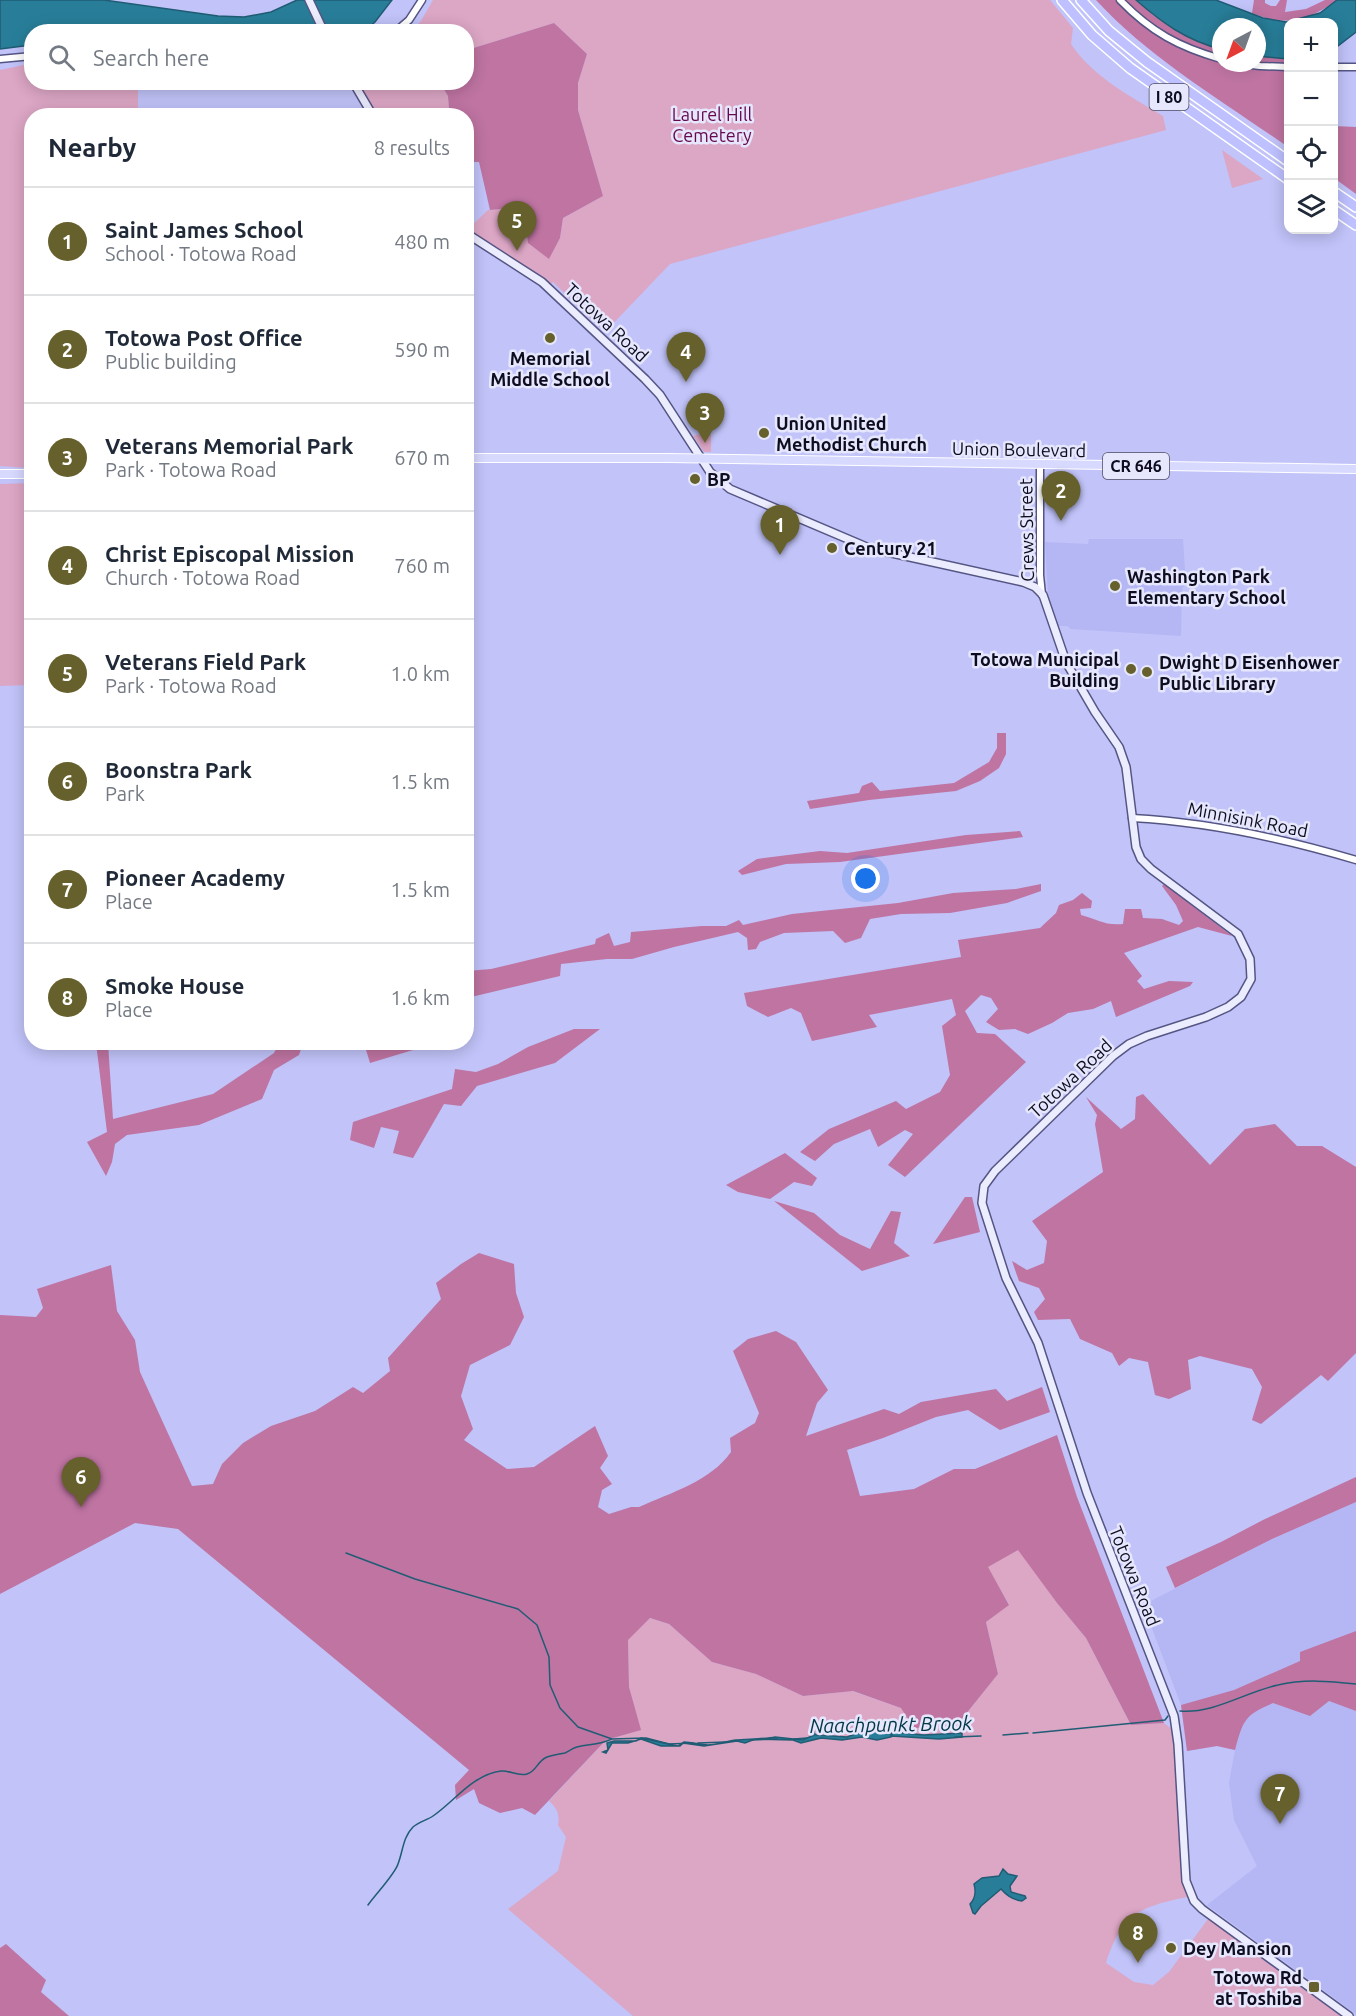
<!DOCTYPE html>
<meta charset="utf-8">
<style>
body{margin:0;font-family:Ubuntu,sans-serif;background:#f6f6f7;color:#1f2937}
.controls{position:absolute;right:18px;top:18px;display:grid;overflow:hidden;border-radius:12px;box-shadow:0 3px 15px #0003}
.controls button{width:54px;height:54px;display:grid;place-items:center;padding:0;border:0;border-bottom:2px solid #e0e1e3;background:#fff;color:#1f2937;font:30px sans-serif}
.compass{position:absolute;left:1212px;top:18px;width:54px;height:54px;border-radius:50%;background:#fff;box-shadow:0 3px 15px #0003;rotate:221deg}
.you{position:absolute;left:866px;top:879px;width:21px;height:21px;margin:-15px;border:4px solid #fff;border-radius:50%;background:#1a73e8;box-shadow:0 0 0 9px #1a73e833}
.badge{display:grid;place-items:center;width:39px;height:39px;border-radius:50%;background:#66602d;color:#fff;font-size:20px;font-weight:700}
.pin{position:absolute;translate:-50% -50px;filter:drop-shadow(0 2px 3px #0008)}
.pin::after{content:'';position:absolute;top:32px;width:21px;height:18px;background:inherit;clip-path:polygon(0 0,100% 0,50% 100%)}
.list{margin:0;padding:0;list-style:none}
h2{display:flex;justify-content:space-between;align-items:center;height:78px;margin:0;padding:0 24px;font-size:26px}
h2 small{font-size:20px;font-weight:400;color:#747a83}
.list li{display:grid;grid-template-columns:39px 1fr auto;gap:18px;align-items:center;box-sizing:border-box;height:108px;padding:0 24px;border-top:2px solid #e0e1e3}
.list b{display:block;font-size:22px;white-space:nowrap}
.list p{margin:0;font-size:20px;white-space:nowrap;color:#747a83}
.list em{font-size:20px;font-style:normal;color:#747a83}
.icon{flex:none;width:33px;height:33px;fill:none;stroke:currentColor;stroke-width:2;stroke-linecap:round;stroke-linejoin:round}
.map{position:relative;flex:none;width:1356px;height:2016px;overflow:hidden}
.search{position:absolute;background:#fff;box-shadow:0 3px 15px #0003;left:24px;top:24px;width:450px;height:66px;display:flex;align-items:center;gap:15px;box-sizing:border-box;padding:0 21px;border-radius:24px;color:#747a83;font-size:22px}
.panel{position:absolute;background:#fff;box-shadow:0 3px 15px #0003;left:24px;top:108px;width:450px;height:942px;border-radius:24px}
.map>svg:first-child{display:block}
.built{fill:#b5b7f4}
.green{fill:#dca6c5}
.forest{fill:#bf74a2}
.water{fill:#287e99;stroke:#205c74;stroke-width:1.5}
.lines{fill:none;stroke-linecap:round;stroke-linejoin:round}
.stream{stroke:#205c74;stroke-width:1.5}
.tertiary-casing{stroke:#555584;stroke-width:9}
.secondary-casing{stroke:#555584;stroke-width:10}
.primary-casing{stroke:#fff;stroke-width:10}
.motorway-casing{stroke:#fff;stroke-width:12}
.tertiary{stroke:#fff;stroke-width:6}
.secondary{stroke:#ececff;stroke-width:7}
.primary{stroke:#d8d9ff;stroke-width:8}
.motorway{stroke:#bec0ff;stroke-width:9}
.poi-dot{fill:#66602d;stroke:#e6e7fd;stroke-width:2}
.labels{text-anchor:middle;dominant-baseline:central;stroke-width:5;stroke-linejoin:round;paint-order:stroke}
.shield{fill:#e6e7fd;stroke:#4e4e62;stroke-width:1.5}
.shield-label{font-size:16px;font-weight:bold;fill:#0d0d1f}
.park-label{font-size:18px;fill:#67084d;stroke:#e6e7fd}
.street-label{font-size:18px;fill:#0d0d1f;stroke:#e6e7fd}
.poi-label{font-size:18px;font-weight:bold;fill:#0d0d1f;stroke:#e6e7fd;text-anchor:start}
.water-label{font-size:20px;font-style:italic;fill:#043847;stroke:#e6e7fd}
</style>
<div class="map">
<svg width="1356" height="2016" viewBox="0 0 1356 2016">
<rect width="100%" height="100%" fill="#c1c3f9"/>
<path class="built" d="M1089 539H1183L1186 585 1182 588 1181 636 1071 629 1067 626H1057L1048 596 1045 542 1088 544Z
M1356 1502V2014L1207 1905 1257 1866 1234 1820 1229 1783 1235 1750 1217 1746 1187 1751 1181 1705 1143 1605 1272 1539Z"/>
<path class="green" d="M433 0H1050L1073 28 1071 44C1093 77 1130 96 1163 116L1166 130 670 264 605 332 553 282 550 285 467 230 488 210 509 208 526 222 529 244 549 258 560 238 563 218 603 196 578 110V83L587 54 554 23 467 50 466 32H410L421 21Z
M24 65H31L32 82 138 83V115L32 116V467L28 468 0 466V70Z
M358 83H440L448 96 449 109 454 115H378Z
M1222 150 1263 179 1232 188Z
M703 433 711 434V452H704L693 436Z
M31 483V685L0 686V484Z
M1019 1549 1057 1603 1086 1638 1131 1725 1164 1723 1173 1730 1182 1882 1187 1897C1139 1907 1122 1914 1106 1963L1134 1982 1153 1985 1169 1972 1208 1919 1341 2016H633L508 1909 558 1871 566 1837 558 1825C560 1814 557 1808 549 1801L606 1740 640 1730 629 1687 628 1639 650 1618 669 1624 712 1662 756 1674 803 1696 852 1691 901 1708 957 1725 998 1674 986 1622 1009 1604 987 1567Z"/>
<path class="forest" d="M1096 0H1136L1154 16 1211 47 1221 49V63H1257V56L1288 59 1287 124 1288 125V147C1224 102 1149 58 1096 0Z
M1254 0H1265V3L1271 6H1276L1280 0H1287L1285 12 1306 9 1325 0H1337C1309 21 1284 27 1252 13Z
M554 23 587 54 578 83V110L603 196 563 218 560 238 549 259 528 243 526 222 510 208 490 210 479 162H467L466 116 454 115 449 109 448 96 440 83 466 82 467 50Z
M1334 126 1356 127V194L1334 178Z
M997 733H1006V754L999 768 980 781 956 791 869 800 810 809 807 801 859 793 862 786 872 782 880 791 954 783 989 762 997 748Z
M1020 831 1023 837 840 862 786 864 742 875 738 871 757 859 820 851 847 853 966 835Z
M1041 884V891L1007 903 950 913 901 914 870 919 861 938 845 943 833 931 784 933 760 942 756 949 748 950 747 938 738 932 674 947 632 959H607L561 964 560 976 467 998V971L491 969 595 944 596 939 609 933 614 946 630 942 631 932 702 926H726L739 920 743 925 792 914 898 903 953 893 1016 889Z
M1164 884 1232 936 1198 927 1124 953 1142 976 1137 981 1144 989 1169 981 1193 982 1190 986 1116 1017 1111 1001 1093 1009 1068 1013 1052 1023 1028 1034 1015 1029 999 1030 986 1022 998 1009 991 998 981 995 965 1011 977 1033 995 1034 1026 1062 905 1177 888 1165 913 1134 905 1130 878 1147 870 1129 834 1144 815 1161 800 1152 829 1129 896 1101 906 1109 940 1092 950 1075 942 1026 956 1015 952 999 869 1015 877 1027 812 1041 801 1013 791 1008 768 1017 747 1006 744 993 961 957 958 940 1040 928 1056 913 1059 905 1073 900 1082 893 1092 901 1091 908 1080 909 1081 915C1097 919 1105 926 1123 924L1125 909H1141L1143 918 1162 919 1179 925 1183 921 1176 905 1162 886Z
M574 1029H600L555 1063 477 1086 461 1106 444 1104 413 1158 393 1153 399 1131 381 1127 374 1148 350 1140 353 1122 452 1089 455 1069 476 1072 498 1064 528 1047Z
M96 1043H108L113 1119 213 1094 274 1053 279 1043H303L299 1055 274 1070 262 1099 199 1125 127 1135 115 1144 112 1162 106 1176 87 1142 107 1132Z
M364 1043H413V1050L370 1063Z
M1143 1094 1210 1165 1245 1129 1275 1124 1297 1146H1322L1356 1167V1353L1328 1381 1321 1375 1261 1424 1252 1420 1262 1387 1252 1369 1200 1356 1188 1360 1191 1389 1169 1399 1155 1395 1148 1362 1129 1358 1119 1366 1112 1353 1080 1339 1070 1319 1038 1320 1034 1312 1045 1299 1039 1288 1019 1281 1012 1261 1027 1270 1044 1263 1047 1241 1032 1221 1103 1172 1095 1124 1097 1115 1086 1097 1121 1129 1135 1119 1136 1097Z
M785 1153 817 1178 812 1186 794 1182 770 1199 738 1192 726 1185Z
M965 1197H972L980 1232 933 1244Z
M774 1201 814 1213 840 1235 870 1249 891 1211 901 1212 894 1243 910 1256 862 1271Z
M479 1253 514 1264 516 1293 524 1317 510 1345 470 1365 461 1396 473 1429 464 1440 507 1469 534 1467 595 1426 608 1456 600 1468 612 1484 602 1490 598 1507 609 1514 631 1507H639C670 1493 711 1481 731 1452L730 1438 755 1423 759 1413 733 1351 748 1339 776 1331 796 1342 828 1390 817 1403 806 1436 884 1409 899 1414 921 1402 996 1389 1007 1401 1042 1387 1050 1412 1000 1430 968 1410 936 1417 883 1438 847 1450 860 1496 914 1489 954 1469H975L1057 1435 1077 1497 1164 1723 1131 1725 1086 1638 1057 1603 1018 1550 988 1567 1009 1605 986 1622 998 1674 957 1725 914 1728 901 1708 853 1691 803 1696 756 1674 712 1662 669 1624 650 1618 628 1640 629 1687 641 1730 606 1740 535 1815 522 1808 500 1813 479 1803 474 1789 456 1800 455 1785 469 1770 178 1529 135 1523 0 1594V1315L36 1317 43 1308 37 1289 111 1265 117 1311 135 1340 140 1372 192 1486 213 1484 222 1464 243 1443 271 1426 315 1411 353 1387 363 1393 390 1371 388 1358 441 1299 436 1283 461 1264Z
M1356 1477V1502L1272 1539 1175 1588 1166 1567 1221 1542 1263 1520Z
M1356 1631V1711L1329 1701 1310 1716 1273 1703C1244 1715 1243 1721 1235 1750L1217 1746 1187 1751 1181 1705 1234 1690 1300 1661V1652Z
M6 1944 46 1980 41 1992 69 2016H0V1948Z"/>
<path class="water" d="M0 0H104L218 16 244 17 271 12 297 0H392L375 22 365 31 32 32 31 45 0 49Z
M1136 0H1216L1263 18 1286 22 1320 13 1337 0H1356V32L1334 49V22H1288V59L1257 56V27H1221V49C1187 41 1161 22 1136 0Z
M813 1724 815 1726 814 1733 816 1735 847 1737 867 1730 891 1731V1737L877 1740 862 1737 842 1740 821 1738 801 1743 793 1740 755 1739 745 1743 737 1741 704 1746 683 1743 680 1746H661L641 1739 628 1743H612L606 1753 603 1752 608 1750 607 1743 614 1741H636L641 1738 678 1746 684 1742C692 1742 701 1745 708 1745 717 1745 727 1741 736 1740 745 1739 767 1739 775 1737L803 1740 814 1735Z
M892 1732 924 1735 962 1733V1737L939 1739 892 1736Z
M1003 1869 1008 1874 1017 1876 1010 1886 1011 1892 1025 1896 1026 1898 1022 1901C1013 1900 1007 1896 1001 1889L981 1906 975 1914 973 1913 970 1904C975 1899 976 1891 974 1884L982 1878 999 1876Z"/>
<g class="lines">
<path class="stream" d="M346 1553 415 1579 518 1609 537 1625 549 1657 550 1685 560 1708 578 1727 612 1739 646 1738 669 1744 693 1743
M1180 1711C1214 1714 1245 1692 1278 1685 1303 1679 1330 1681 1356 1684
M1033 1733 1165 1720 1168 1716
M1003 1735 1028 1733
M955 1737 981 1736
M794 1739 807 1738
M752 1740 777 1739
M698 1743 726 1742
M368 1905C375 1895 395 1874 398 1864 403 1851 403 1837 413 1827 419 1822 427 1820 433 1816 455 1801 472 1775 501 1771 510 1770 518 1777 527 1774 537 1771 537 1761 547 1757 553 1755 559 1754 565 1753 569 1751 573 1748 577 1747 590 1744 599 1745 612 1739"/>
<g class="tertiary-casing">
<path id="tertiary" d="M1120 0C1151 32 1179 47 1221 59
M395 32 409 20 422 0
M0 59 32 56
M1235 63 1260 66 1288 67
M1334 67H1356
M1040 465V575L1042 595
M1132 818C1209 822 1282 838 1356 860"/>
</g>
<g class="secondary-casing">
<path id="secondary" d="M309 0 324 32
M353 82 373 116
M466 233 542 282 645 379 660 395 710 472 730 489 869 548 1023 582 1035 587 1043 595 1066 662 1095 712 1119 747 1126 767 1136 847 1141 859 1151 869 1238 934 1250 959 1251 979 1241 997 1228 1007 1206 1017 1147 1036 1129 1044 1113 1056 995 1171 984 1186 982 1203 1006 1278 1038 1343 1087 1493 1174 1716 1178 1744 1186 1881 1194 1901 1202 1909 1349 2016"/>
</g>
<g class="primary-casing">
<path id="primary" d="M466 458H668L1356 469
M0 474H32"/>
</g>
<g class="motorway-casing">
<path id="motorway" d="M1062 0 1092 35 1130 68 1288 179
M1081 0 1109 31 1147 62 1288 161
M1334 192 1356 207
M1334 210 1356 225"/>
</g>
<use href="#tertiary" class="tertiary"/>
<use href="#secondary" class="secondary"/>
<use href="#primary" class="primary"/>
<use href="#motorway" class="motorway"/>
</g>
<g class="poi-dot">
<circle cx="550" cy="338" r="6"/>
<circle cx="764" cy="433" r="6"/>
<circle cx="695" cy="479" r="6"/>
<circle cx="832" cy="548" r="6"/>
<circle cx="1115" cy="586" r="6"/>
<circle cx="1131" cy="669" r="6"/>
<circle cx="1147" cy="672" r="6"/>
<circle cx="1171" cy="1948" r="6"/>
<rect x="1308" y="1981" width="12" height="12" rx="3"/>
</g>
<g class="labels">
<g class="shield">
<rect x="1149.5" y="84" width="39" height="26" rx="4.5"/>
<rect x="1103" y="453" width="66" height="26" rx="4.5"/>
</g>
<g class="shield-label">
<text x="1169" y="97">I 80</text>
<text x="1136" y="466">CR 646</text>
</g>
<g class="park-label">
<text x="712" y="114">Laurel Hill<tspan x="712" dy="21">Cemetery</tspan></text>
</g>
<g class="street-label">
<text transform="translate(607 322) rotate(43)">Totowa Road</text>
<text transform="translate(1019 449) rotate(1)">Union Boulevard</text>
<text transform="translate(1026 530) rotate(-91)">Crews Street</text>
<text transform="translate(1248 819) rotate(11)">Minnisink Road</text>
<text transform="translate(1070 1078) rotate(-43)">Totowa Road</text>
<text transform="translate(1135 1576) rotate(68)">Totowa Road</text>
</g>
<g class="poi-label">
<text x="550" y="358" text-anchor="middle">Memorial<tspan x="550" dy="21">Middle School</tspan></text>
<text x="776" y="423">Union United<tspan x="776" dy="21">Methodist Church</tspan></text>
<text x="707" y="479">BP</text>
<text x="844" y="548">Century 21</text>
<text x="1127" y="576">Washington Park<tspan x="1127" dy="21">Elementary School</tspan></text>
<text x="1119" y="659" text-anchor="end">Totowa Municipal<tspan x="1119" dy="21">Building</tspan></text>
<text x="1159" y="662">Dwight D Eisenhower<tspan x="1159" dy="21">Public Library</tspan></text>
<text x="1183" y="1948">Dey Mansion</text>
<text x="1302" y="1977" text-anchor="end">Totowa Rd<tspan x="1302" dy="21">at Toshiba</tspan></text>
</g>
<g class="water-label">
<text transform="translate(891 1724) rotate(-1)">Naachpunkt Brook</text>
</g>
</g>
</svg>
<div class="controls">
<button>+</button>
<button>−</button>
<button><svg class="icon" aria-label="locate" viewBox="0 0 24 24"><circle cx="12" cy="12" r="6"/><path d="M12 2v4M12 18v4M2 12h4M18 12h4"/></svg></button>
<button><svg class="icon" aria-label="layers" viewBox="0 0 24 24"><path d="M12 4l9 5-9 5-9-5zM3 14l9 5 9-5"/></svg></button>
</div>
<svg class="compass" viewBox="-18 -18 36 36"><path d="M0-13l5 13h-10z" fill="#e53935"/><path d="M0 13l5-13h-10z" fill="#747a83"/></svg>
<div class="you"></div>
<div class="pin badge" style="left:780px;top:555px">1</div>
<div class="pin badge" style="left:1061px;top:521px">2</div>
<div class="pin badge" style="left:705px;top:443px">3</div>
<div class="pin badge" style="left:686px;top:382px">4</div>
<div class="pin badge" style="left:517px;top:251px">5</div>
<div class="pin badge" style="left:81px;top:1507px">6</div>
<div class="pin badge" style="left:1280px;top:1824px">7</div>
<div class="pin badge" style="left:1138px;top:1963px">8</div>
<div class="search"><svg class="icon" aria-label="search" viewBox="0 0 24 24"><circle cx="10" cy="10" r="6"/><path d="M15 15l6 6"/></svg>Search here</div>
<section class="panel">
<h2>Nearby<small>8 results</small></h2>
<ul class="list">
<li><span class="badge">1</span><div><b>Saint James School</b><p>School · Totowa Road</p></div><em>480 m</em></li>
<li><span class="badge">2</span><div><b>Totowa Post Office</b><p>Public building</p></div><em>590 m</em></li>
<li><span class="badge">3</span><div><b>Veterans Memorial Park</b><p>Park · Totowa Road</p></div><em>670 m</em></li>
<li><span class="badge">4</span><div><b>Christ Episcopal Mission</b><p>Church · Totowa Road</p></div><em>760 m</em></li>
<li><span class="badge">5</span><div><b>Veterans Field Park</b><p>Park · Totowa Road</p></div><em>1.0 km</em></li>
<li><span class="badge">6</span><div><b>Boonstra Park</b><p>Park</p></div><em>1.5 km</em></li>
<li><span class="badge">7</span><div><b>Pioneer Academy</b><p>Place</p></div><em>1.5 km</em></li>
<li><span class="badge">8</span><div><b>Smoke House</b><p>Place</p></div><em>1.6 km</em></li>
</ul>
</section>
</div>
